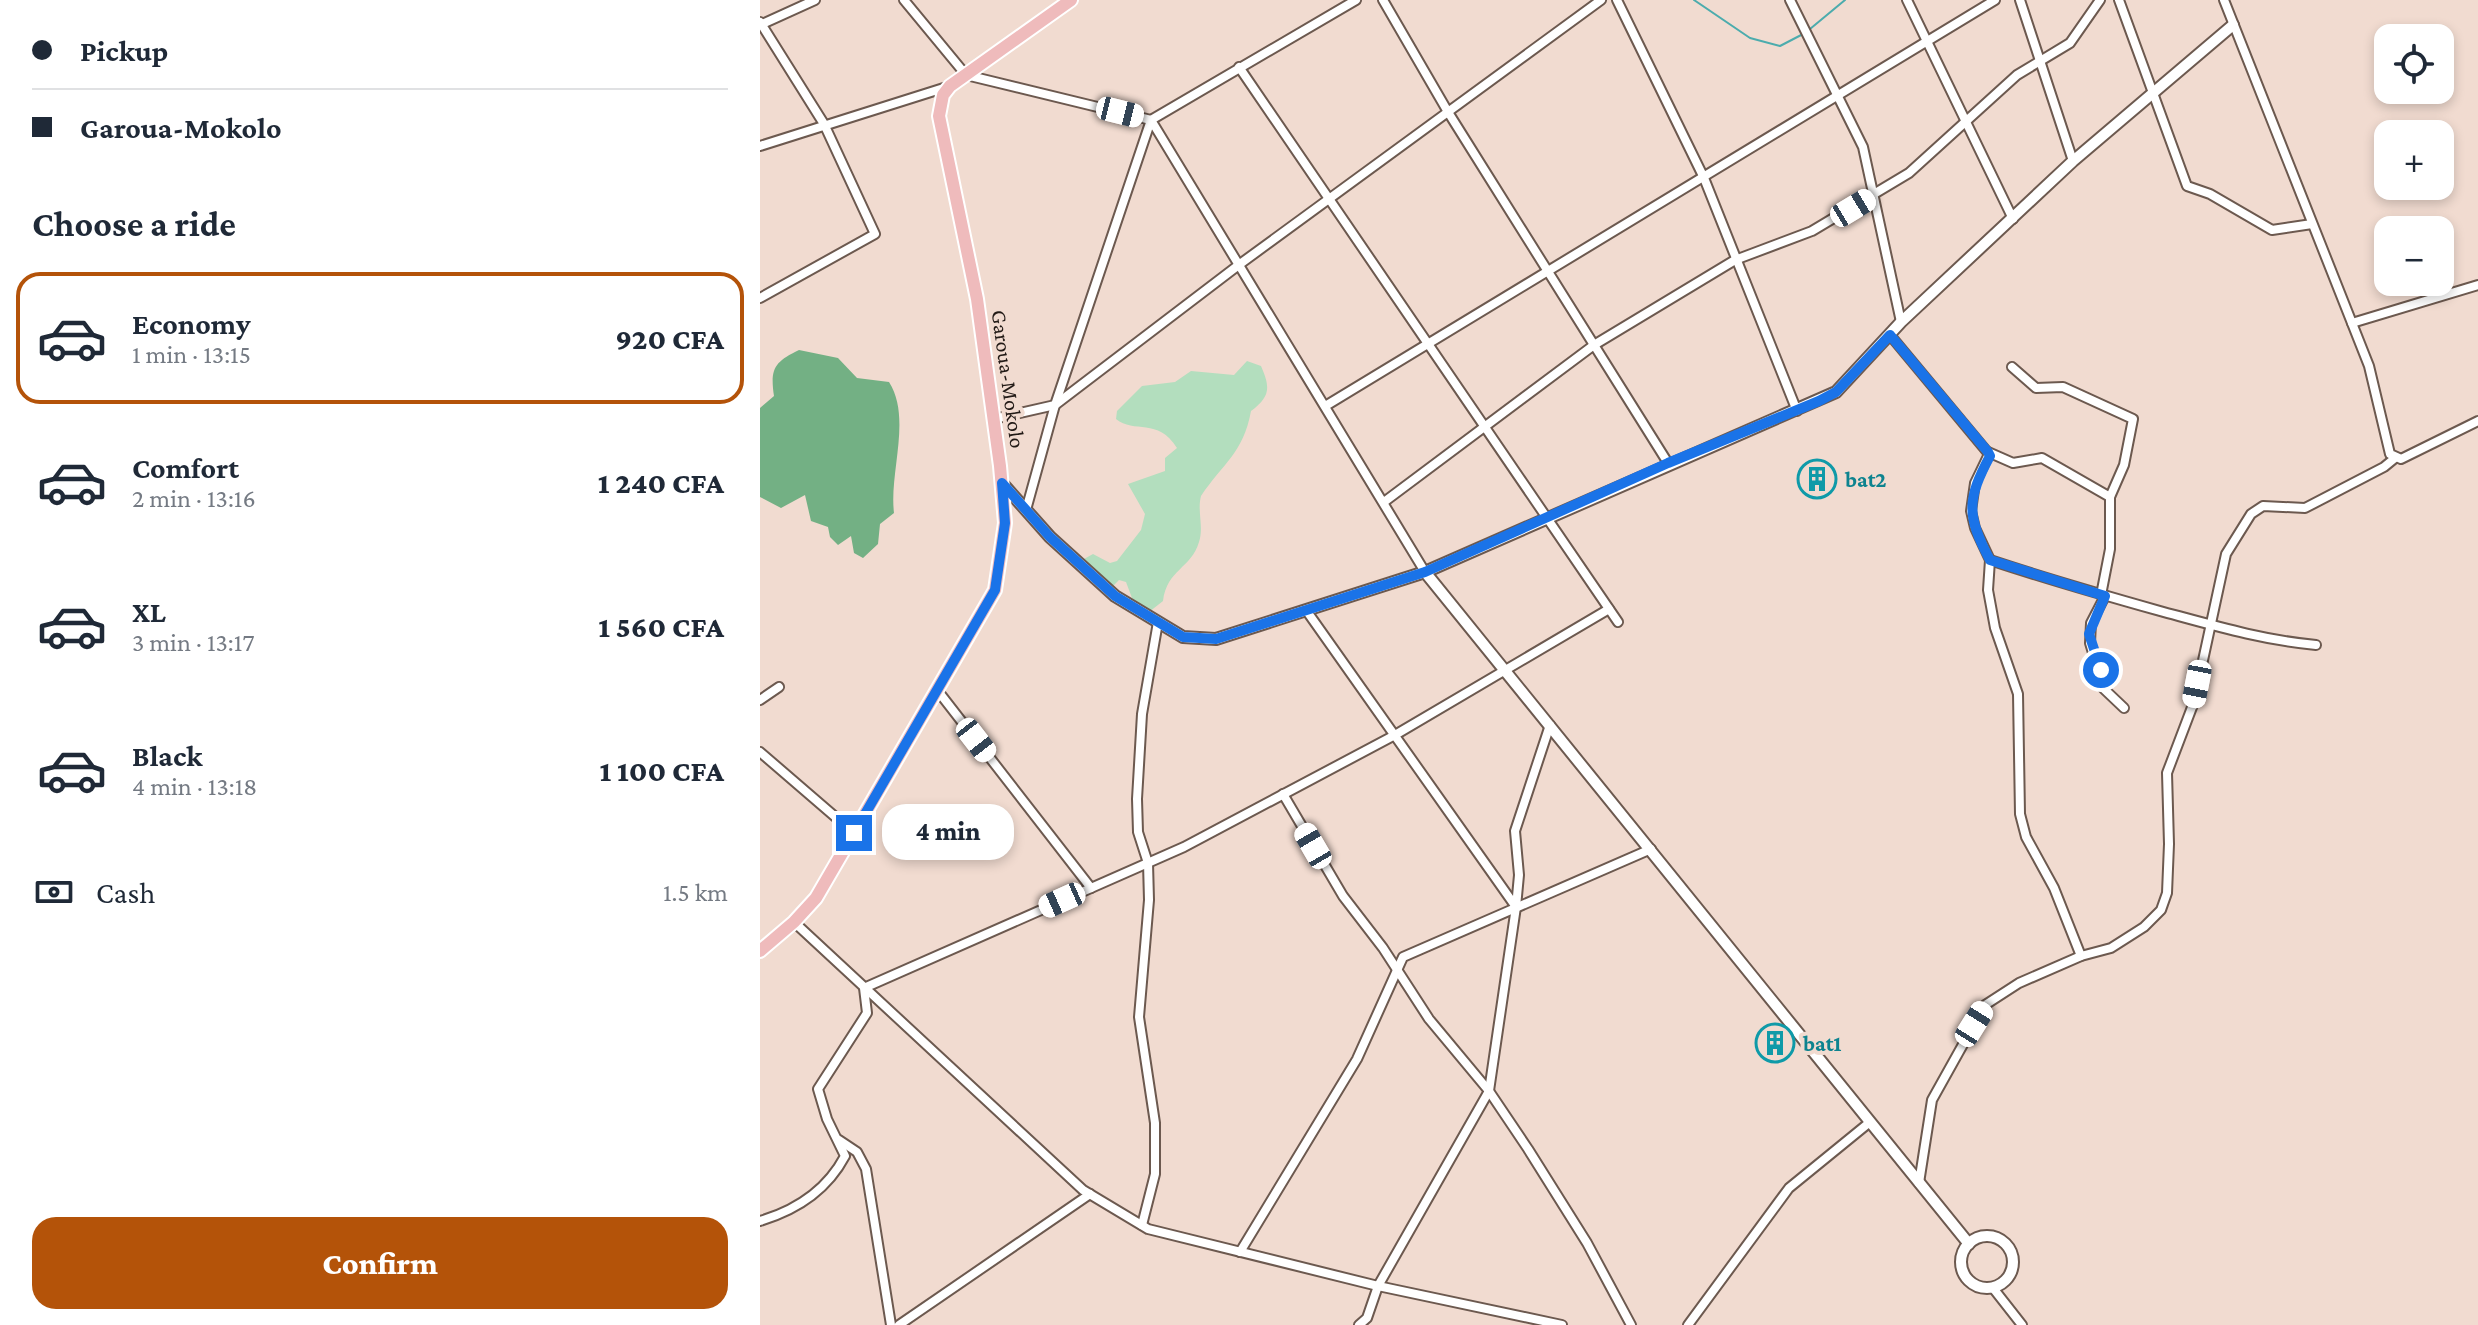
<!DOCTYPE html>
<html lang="en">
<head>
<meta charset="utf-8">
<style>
	body { margin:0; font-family:"Crimson Pro",serif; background:#f6f6f7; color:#1f2937; height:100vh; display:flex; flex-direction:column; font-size:30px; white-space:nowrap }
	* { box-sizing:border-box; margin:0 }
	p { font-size:26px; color:#747a83 }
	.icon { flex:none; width:44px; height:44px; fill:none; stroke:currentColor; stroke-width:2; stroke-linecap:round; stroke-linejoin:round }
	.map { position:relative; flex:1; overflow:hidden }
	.drawer { display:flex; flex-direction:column; background:#fff; width:760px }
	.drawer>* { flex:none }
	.banner { display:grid; align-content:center; height:176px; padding:0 32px; background:#fff }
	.tools { position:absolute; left:1614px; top:24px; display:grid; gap:16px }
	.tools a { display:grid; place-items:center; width:80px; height:80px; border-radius:16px; background:#fff; box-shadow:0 4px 12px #0003; font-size:40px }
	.end { position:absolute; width:36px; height:36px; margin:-18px; border:10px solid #1a73e8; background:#fff; box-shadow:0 0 0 4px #fff }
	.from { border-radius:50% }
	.bubble { position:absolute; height:56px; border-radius:24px; background:#fff; box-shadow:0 4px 12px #0003; font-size:26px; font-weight:800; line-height:56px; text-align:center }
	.car { position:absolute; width:24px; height:48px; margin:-24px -12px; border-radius:10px; box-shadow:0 0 6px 2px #0007; background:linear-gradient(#fff 24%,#345 0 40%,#fff 0 76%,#345 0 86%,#fff 0) }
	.banner b { display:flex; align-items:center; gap:28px; height:76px; font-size:30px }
	.banner b+b { border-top:2px solid #e0e1e3 }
	.banner i { width:20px; height:20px; background:#1f2937 }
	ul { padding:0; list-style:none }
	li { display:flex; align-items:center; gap:24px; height:132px; margin:0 16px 12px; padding:0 16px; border:4px solid transparent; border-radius:24px }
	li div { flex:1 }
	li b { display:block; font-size:30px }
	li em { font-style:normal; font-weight:800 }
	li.current { border-color:#b45309 }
	li>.icon { width:72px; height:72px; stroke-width:1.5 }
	h2 { padding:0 32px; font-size:36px; line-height:96px }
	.pay { display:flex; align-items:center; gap:20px; height:88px; padding:0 32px; font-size:30px }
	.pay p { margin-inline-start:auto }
	.action { display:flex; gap:16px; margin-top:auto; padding:16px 32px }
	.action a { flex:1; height:92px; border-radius:24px; background:#b45309; color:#fff; font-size:32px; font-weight:800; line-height:92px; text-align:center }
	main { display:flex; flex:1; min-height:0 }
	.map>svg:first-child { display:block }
	.green { fill:#b3debe }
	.forest { fill:#73b084 }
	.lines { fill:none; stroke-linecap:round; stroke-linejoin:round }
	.stream { stroke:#4cacad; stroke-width:2 }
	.minor-casing { stroke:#6c594f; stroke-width:12 }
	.tertiary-casing { stroke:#6c594f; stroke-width:14 }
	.primary-casing { stroke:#fff; stroke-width:16 }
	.minor { stroke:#fff; stroke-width:8 }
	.tertiary { stroke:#fff; stroke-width:10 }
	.primary { stroke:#efbbbc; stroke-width:12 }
	.route { stroke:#1a73e8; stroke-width:10 }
	.labels { text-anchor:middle; stroke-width:8; stroke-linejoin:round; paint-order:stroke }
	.street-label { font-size:22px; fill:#221a16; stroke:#f1dbd0 }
	.culture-label { font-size:22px; font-weight:bold; fill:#0d838f; stroke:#f1dbd0; text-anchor:start }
</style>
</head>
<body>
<main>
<section class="drawer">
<div class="banner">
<b><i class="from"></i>Pickup</b>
<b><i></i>Garoua-Mokolo</b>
</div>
<h2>Choose a ride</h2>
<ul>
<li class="current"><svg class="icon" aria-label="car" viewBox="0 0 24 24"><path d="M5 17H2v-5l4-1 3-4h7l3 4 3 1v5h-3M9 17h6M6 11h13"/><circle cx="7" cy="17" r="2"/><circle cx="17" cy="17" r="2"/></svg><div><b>Economy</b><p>1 min · 13:15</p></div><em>920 CFA</em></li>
<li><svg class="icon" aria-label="car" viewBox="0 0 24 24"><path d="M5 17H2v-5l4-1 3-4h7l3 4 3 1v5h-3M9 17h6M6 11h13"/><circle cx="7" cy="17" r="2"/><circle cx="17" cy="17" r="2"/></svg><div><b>Comfort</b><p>2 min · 13:16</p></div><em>1 240 CFA</em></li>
<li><svg class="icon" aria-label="car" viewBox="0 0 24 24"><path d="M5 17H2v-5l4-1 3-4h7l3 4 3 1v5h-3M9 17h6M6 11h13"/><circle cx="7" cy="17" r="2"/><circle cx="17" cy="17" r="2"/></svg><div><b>XL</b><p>3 min · 13:17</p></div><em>1 560 CFA</em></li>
<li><svg class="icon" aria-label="car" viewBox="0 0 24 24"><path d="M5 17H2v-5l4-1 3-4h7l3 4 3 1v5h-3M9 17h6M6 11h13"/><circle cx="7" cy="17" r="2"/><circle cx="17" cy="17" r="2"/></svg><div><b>Black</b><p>4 min · 13:18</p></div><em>1 100 CFA</em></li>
</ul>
<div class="pay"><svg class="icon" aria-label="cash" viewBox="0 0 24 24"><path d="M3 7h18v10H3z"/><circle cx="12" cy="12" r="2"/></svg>Cash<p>1.5 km</p></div>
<div class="action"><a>Confirm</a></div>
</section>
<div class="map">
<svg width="1718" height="1325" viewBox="0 0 1718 1325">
	<rect width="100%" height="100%" fill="#f1dbd0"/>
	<path class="green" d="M487,361L501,366C510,387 511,396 491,411C483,454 463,463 441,496C437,511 444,527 439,542C431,569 407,569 403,601L389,612L372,598L366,582L359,580L353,586L329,568L324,559L333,554L350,563L357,561L381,530L385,514L368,484L405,471V458L417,448C398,417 374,434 356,419L357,411L382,386L415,382L431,371L474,375Z"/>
	<path class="forest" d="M39,350L78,358L97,378L129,382C152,418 129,472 134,513L120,524L118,544L103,558L94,553L91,536L78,545L70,537L68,527L51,521L45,495L21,508L0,497V408L14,396C10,369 14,362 39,350Z"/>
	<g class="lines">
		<g class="stream">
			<polyline points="934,0 990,38 1020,46 1045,33"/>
			<polyline points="1050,29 1085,0"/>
		</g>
		<g class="minor-casing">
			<g id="minor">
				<polyline points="144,0 206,75 391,120 665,572"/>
				<polyline points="623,0 688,112 908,463"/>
				<polyline points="857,0 944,178 1037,411"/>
				<polyline points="1030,0 1103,147 1141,322"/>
				<polyline points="1147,0 1253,219"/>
				<polyline points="1260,0 1313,161"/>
				<polyline points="1359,0 1427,186 1450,194 1512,230 1552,224"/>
				<polyline points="1464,0 1609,366 1630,454 1641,459 1718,421"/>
				<polyline points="0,22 64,124 115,234 0,298"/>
				<polyline points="0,25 55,0"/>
				<polyline points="479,67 858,622"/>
				<polyline points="0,146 190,86"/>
				<polyline points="1592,323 1718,285"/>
				<polyline points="1130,335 1229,454 1215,483 1211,511 1215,528 1230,560 1228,590 1235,628 1258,694 1260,814 1266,837 1294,888 1321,956"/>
				<polyline points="1252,367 1276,388 1303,387 1373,419 1364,465 1350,497 1350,549 1341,595"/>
				<polyline points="567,405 1235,0"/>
				<polyline points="234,419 295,405 480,264 841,0"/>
				<polyline points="1228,452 1253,463 1282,458 1350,497"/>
				<polyline points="624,502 834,345 975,260 1052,231 1149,173 1257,75 1310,43 1340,0"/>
				<polyline points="266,510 295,405 391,120 596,0"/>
				<path d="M1230,560C1287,579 1343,595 1400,611C1452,625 1502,640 1556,645"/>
				<polyline points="1345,596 1331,623 1330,643 1344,689 1364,708"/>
				<polyline points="546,610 756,907"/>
				<polyline points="178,691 331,888"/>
				<polyline points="0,700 19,687"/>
				<polyline points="0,752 94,833"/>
				<polyline points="523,794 583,896 623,948 669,1019 729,1091 768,1149 827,1243 871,1325"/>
				<polyline points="34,922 323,1190 388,1229 618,1286 802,1325"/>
				<polyline points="79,1140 97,1152 106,1169 131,1325"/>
				<polyline points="1159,1183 1172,1100 1225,1005 1259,983 1321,956 1351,948 1384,927 1401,910 1407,893 1409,844 1407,773 1434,702 1466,554 1491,514 1503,506 1545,508 1624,467 1635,458"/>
				<path d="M0,1221C37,1210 67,1190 85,1156L67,1119L58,1089L107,1013L104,988L424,847L635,735L849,609"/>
				<polyline points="382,1225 395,1174 395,1123 379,1017 389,900 388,863 378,832 377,799 382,714 398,622"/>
				<polyline points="480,1252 597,1059 643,957 891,849"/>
				<polyline points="1233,1288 1262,1325"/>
				<polyline points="139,1325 330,1194"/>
				<polyline points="599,1325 607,1318 618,1286 729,1091 756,907 759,875 755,831 790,725"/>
				<polyline points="928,1325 1029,1188 1110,1122"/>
			</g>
		</g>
		<g class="tertiary-casing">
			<g id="tertiary">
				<polyline points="242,483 290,537 355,596 423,637 456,639 665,572 1209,1244"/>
				<polyline points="665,572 1076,392 1141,322 1313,161 1473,25"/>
				<circle cx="1227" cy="1262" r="26"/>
			</g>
		</g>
		<g class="primary-casing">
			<polyline id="primary" points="0,951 34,922 56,898 235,590 245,523 240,466 217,299 179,116 183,95 190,86 311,0"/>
		</g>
		<use href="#minor" class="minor"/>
		<use href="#tertiary" class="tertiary"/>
		<use href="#primary" class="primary"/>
	</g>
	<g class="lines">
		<path class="route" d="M94,833L235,590L245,523L242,483L290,537L355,596L423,637L456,639L665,572L908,463L1059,401L1076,392L1130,335L1228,452L1230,456C1207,499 1206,516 1230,560L1345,596L1329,634L1341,670"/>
	</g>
	<defs>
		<g id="building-ring" transform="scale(2)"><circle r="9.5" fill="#f1dbd0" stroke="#0f9aa8" stroke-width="1.5"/><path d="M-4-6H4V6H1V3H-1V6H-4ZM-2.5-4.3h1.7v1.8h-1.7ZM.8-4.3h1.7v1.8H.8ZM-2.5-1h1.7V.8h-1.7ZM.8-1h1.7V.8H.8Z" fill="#0f9aa8"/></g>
	</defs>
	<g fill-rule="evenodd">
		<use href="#building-ring" x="1057" y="479"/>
		<use href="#building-ring" x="1015" y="1043"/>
	</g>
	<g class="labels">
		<g class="street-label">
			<text transform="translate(249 379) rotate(82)" y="8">Garoua-Mokolo</text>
		</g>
		<g class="culture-label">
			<text x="1085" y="487">bat2</text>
			<text x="1043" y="1051">bat1</text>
		</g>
	</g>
</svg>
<div class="tools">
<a><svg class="icon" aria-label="locate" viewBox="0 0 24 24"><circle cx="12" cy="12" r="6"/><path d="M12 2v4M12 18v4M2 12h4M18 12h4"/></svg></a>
<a>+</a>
<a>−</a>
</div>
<i class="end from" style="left:1341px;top:670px"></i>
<i class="end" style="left:94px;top:833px"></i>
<div class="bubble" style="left:122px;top:804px;width:132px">4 min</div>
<i class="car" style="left:360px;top:112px;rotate:104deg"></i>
<i class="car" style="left:1093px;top:208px;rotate:59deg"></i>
<i class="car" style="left:1437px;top:684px;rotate:191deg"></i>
<i class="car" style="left:216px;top:740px;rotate:142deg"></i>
<i class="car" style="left:553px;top:846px;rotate:330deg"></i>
<i class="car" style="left:302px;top:900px;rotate:246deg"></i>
<i class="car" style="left:1214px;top:1024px;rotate:32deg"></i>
</div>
</main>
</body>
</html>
